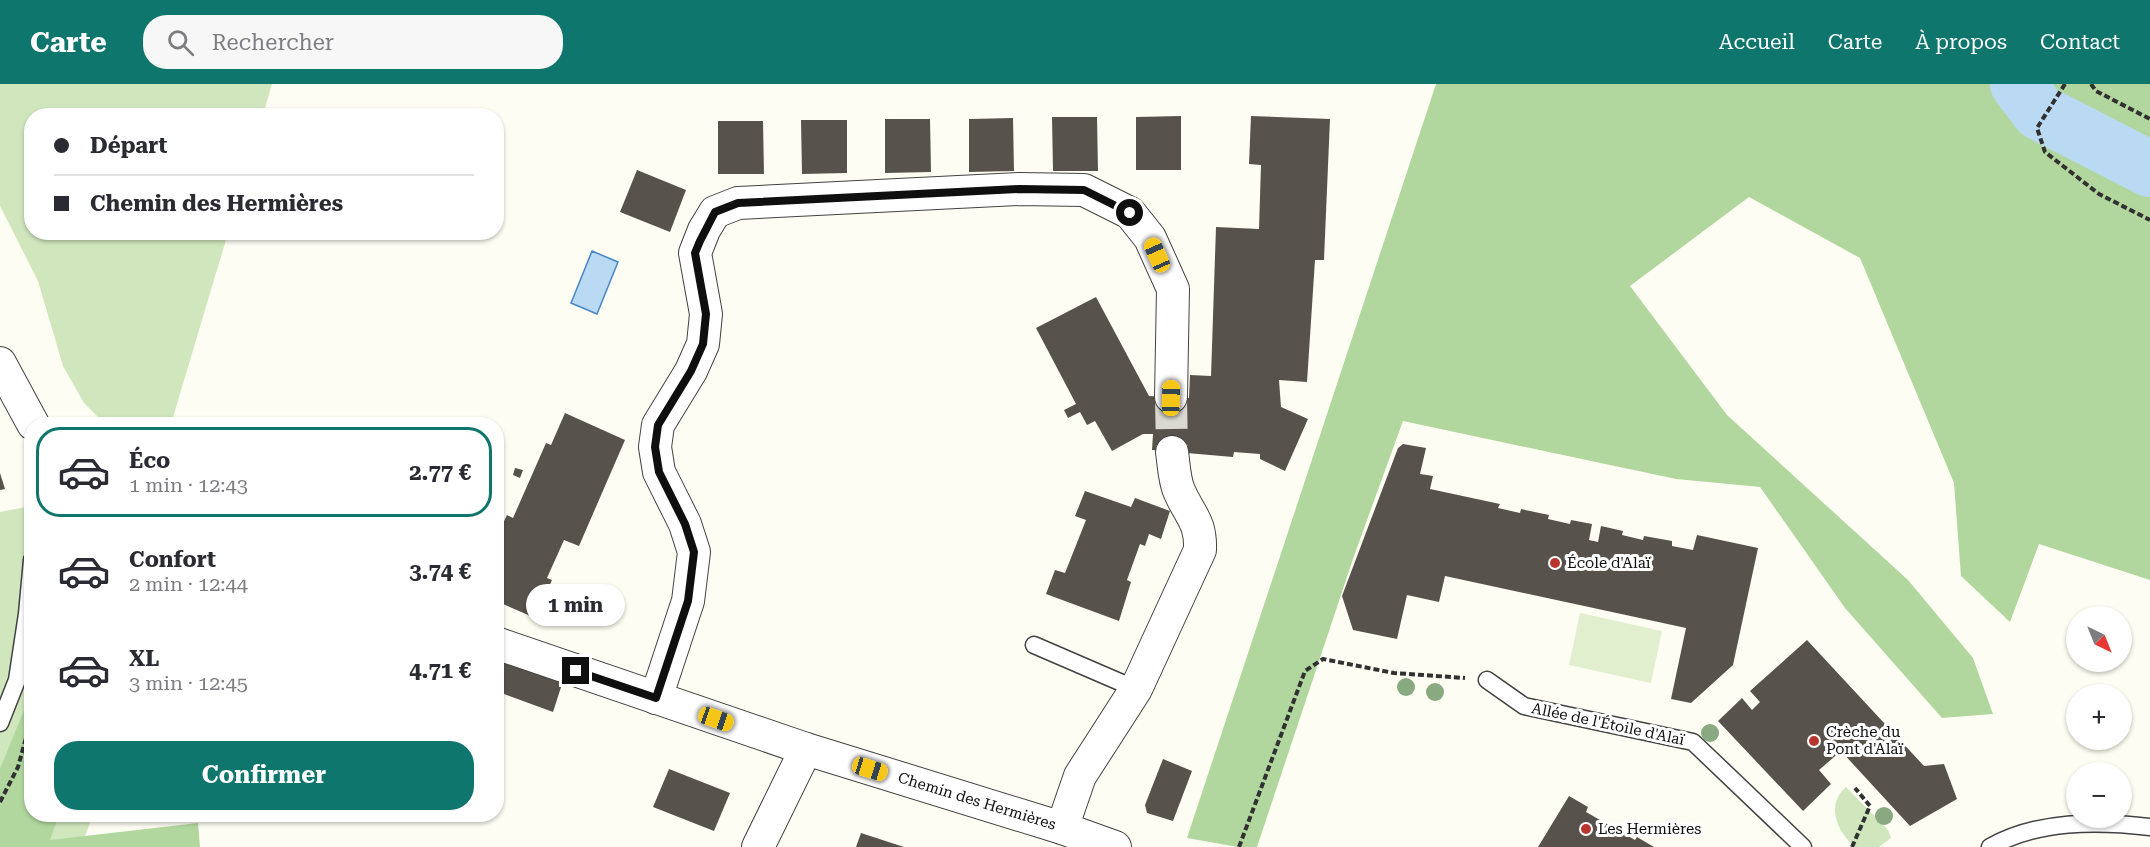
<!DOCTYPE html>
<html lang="fr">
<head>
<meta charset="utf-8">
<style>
	body { margin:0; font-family:"Roboto Serif",serif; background:#f7f7f7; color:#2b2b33; height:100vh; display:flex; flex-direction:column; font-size:22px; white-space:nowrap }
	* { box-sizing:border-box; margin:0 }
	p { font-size:20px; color:#7c7c81 }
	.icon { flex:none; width:33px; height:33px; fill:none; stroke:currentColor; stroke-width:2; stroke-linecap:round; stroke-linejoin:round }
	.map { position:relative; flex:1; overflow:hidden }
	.sheet { position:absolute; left:24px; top:333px; width:480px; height:405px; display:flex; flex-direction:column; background:#fff; border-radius:24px; box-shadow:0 2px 4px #0004 }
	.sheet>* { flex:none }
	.guide { position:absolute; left:24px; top:24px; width:480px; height:132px; border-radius:24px; box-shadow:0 2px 4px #0004; display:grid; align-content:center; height:132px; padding:0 30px; background:#fff }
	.needle { width:39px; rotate:137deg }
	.buttons { position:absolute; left:2066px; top:522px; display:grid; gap:12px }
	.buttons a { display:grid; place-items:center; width:66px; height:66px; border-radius:50%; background:#fff; box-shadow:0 2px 4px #0004; font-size:30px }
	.end { position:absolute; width:27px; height:27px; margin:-14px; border:8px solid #0f0f0f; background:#fff; box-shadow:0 0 0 3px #fff }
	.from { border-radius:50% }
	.bubble { position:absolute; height:42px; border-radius:21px; background:#fff; box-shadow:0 2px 4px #0004; font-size:20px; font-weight:700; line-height:42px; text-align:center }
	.car { position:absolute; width:18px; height:36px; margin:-18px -9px; border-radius:8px; box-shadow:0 0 4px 2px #0007; background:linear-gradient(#f5c518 24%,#345 0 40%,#f5c518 0 76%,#345 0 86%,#f5c518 0) }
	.guide b { display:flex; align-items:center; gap:21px; height:57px; font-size:22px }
	.guide b+b { border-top:2px solid #e1e1e2 }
	.guide i { width:15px; height:15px; background:#2b2b33 }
	ul { padding:10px 0 0; list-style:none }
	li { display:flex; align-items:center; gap:18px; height:90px; margin:0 12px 9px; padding:0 18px; border:3px solid transparent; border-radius:24px }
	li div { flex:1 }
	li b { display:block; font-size:22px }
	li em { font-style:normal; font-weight:700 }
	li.on { border-color:#0f766e }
	li>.icon { width:54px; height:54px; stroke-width:1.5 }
	.primary-button { display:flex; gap:12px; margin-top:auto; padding:12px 30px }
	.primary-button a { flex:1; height:69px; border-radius:24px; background:#0f766e; color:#fff; font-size:24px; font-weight:700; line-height:69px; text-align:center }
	header { display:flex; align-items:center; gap:36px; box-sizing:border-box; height:84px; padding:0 30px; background:#0f766e; color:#fff }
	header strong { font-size:28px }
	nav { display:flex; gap:33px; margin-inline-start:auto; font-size:21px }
	.search { width:420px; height:54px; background:#f7f7f7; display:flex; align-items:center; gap:15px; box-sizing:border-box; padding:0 21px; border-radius:24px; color:#7c7c81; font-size:22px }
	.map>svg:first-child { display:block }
	.green { fill:#d0e7be }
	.forest { fill:#b2d79e }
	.pitch { fill:#e1efcf }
	.water { fill:#bad9f3; stroke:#4587c6; stroke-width:1.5 }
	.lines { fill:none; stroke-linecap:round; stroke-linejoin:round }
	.river { stroke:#bad9f3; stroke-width:56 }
	.building { fill:#58524c }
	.street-tunnel { stroke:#dad9d1; stroke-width:32; stroke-dasharray:32 16; stroke-linecap:butt }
	.lane-casing { stroke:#424242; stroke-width:19 }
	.street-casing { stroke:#424242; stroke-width:34 }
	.path { stroke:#313131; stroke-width:4; stroke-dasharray:6 3; stroke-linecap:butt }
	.lane { stroke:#fff; stroke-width:16 }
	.street { stroke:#fff; stroke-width:32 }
	.tree { fill:#89a981 }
	.route { stroke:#0f0f0f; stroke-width:8 }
	.poi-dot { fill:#b8352f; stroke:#fff; stroke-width:2 }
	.labels { text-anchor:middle; stroke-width:6; stroke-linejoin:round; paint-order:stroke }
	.poi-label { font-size:15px; fill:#0f0f0f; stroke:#fff; text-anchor:start }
	.street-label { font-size:15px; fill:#0f0f0f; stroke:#fff }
</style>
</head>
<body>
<header>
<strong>Carte</strong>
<div class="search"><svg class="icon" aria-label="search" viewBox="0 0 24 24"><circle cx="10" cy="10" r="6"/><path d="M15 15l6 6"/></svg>Rechercher</div>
<nav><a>Accueil</a><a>Carte</a><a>À propos</a><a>Contact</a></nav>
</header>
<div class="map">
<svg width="2150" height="763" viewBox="0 0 2150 763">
	<rect width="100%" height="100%" fill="#fefdf3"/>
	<g class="green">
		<polygon points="0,0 272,0 263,31 32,32 32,148 228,149 171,340 105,340 84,319 63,282 38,197 0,122"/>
		<polygon points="31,422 32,730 93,731 81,763 0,763 0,428"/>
		<path d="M1846,703L1888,746L1891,754L1879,763H1855C1836,747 1826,720 1846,703Z"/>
	</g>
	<g class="forest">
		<polygon points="1436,0 2150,0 2150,496 2039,460 2010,538 1961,492 1954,399 1860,174 1749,113 1630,202 1727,331 1908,496 1973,574 1993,630 1942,634 1845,524 1760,403 1676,395 1403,337 1354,472 1257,763 1238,763 1187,754"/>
		<polygon points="31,609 32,730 59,731 50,756 198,739 200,763 0,763 0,685"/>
	</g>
	<polygon class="pitch" points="1580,529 1662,547 1651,599 1569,581"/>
	<polygon class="water" points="592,167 618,178 597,230 571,219"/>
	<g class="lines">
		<polyline class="river" points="2018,0 2039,28 2150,85"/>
	</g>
	<g class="building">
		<polygon points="1181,32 1181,86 1136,86 1136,33"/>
		<polygon points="1251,32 1330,35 1324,176 1315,176 1307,298 1279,296 1281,323 1308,335 1285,387 1260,375 1260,370 1234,368 1233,373 1152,366 1153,350 1143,350 1112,367 1095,337 1087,341 1080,328 1068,334 1064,326 1076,320 1036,244 1096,213 1149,312 1189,314 1190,291 1211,292 1216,143 1259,145 1261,81 1249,80"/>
		<polygon points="1052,33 1097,33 1098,87 1053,87"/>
		<polygon points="1013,34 1014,87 969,88 969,35"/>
		<polygon points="885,35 930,35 931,88 885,89"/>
		<polygon points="801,36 847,36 847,89 802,90"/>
		<polygon points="718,37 763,37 764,90 718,90"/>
		<polygon points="637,86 686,106 670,148 620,128"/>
		<polygon points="565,329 625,356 579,462 564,456 547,494 552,496 535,534 496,517 496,454 507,431 513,434 546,359 551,361"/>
		<polygon points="1403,360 1426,364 1420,390 1433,392 1430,405 1500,420 1498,424 1520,429 1521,425 1549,431 1548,435 1570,440 1571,436 1592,440 1589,456 1598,458 1601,442 1623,447 1622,451 1643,456 1644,452 1672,457 1672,462 1693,466 1697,451 1758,464 1733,581 1691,619 1671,615 1686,544 1445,492 1439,518 1407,511 1397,555 1353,546 1342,512 1398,364"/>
		<polygon points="515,384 523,386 520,394 513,391"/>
		<polygon points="0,389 5,405 0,406"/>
		<polygon points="1085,407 1131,423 1135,414 1170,427 1161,455 1149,450 1145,462 1140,460 1127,496 1131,498 1119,537 1046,510 1055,486 1065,489 1086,436 1075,432"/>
		<polygon points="1807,556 1924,682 1944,680 1957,715 1910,742 1841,667 1819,686 1831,700 1803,727 1718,637 1742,614 1752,626 1760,618 1750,607"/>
		<polygon points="496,575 563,597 553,628 496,607"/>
		<polygon points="1163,675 1192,687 1173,737 1147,729 1145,721"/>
		<polygon points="669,685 730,709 714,747 653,723"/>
		<polygon points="1569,712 1588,723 1586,728 1635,756 1637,753 1654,763 1538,763"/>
		<polygon points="861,749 904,763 856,763"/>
	</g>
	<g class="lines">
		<polyline class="street-tunnel" points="1171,313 1172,368"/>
		<g class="lane-casing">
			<g id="lane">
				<polyline points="1034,561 1136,605"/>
				<polyline points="1487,596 1524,622 1693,658 1803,763"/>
				<polyline points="0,639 17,596 27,530 32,476"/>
				<path d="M1990,763C2038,736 2097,737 2150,743"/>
			</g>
		</g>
		<g class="street-casing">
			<g id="street">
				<polyline points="0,279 33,340"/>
				<polyline points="496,559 806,665 1062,744 1115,763"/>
				<polyline points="656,614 688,517 694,468 685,440 659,388 655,363 658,341 691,287 703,260 706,230 695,169 704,146 715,128 738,119 1019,105 1084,106 1130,129 1150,154 1173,205 1171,313"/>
				<path d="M1062,744L1080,692L1136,605L1200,466C1201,438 1191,433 1180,409C1174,397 1174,381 1172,368"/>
				<polyline points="758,763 806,665"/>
			</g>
		</g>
		<g class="path">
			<polyline points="2065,0 2037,44 2045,68 2099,110 2150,136"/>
			<polyline points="2091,0 2096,7 2150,35"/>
			<polyline points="0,718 18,683 32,632"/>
			<polyline points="1239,763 1305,587 1323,575 1394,589 1465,594"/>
			<polyline points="1852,763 1870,722 1855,704"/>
		</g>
		<use href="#lane" class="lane"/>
		<use href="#street" class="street"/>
	</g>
	<g class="tree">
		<circle cx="1406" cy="603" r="9"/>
		<circle cx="1435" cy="608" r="9"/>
		<circle cx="1710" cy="649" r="9"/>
		<circle cx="1884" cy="732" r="9"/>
	</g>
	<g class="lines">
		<polyline class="route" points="576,587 656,614 688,517 694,468 685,440 659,388 655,363 658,341 691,287 703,260 706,230 695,169 700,157 715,128 738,119 1019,105 1084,106 1130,129"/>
	</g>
	<g class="poi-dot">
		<circle cx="1555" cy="479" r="6"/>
		<circle cx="1814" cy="657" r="6"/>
		<circle cx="1586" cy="745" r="6"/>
	</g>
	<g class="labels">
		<g class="poi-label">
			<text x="1567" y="484">École d'Alaï</text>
			<text x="1826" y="653">Crèche du<tspan x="1826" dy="17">Pont d'Alaï</tspan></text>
			<text x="1598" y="750">Les Hermières</text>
		</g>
		<g class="street-label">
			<text transform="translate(1608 640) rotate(12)" y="5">Allée de l'Étoile d'Alaï</text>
			<text transform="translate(977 717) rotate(17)" y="5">Chemin des Hermières</text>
		</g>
	</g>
</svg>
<div class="buttons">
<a><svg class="needle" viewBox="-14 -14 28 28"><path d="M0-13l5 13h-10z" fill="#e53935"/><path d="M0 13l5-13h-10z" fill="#7c7c81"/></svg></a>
<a>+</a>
<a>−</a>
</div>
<i class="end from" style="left:1130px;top:129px"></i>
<i class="end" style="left:576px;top:587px"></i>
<div class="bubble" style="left:526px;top:500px;width:99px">1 min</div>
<i class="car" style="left:1157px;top:171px;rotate:336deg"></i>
<i class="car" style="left:1171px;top:314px;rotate:1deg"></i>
<i class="car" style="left:716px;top:635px;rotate:109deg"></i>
<i class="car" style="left:870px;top:685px;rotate:107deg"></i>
<div class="guide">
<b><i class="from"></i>Départ</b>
<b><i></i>Chemin des Hermières</b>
</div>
<section class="sheet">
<ul>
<li class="on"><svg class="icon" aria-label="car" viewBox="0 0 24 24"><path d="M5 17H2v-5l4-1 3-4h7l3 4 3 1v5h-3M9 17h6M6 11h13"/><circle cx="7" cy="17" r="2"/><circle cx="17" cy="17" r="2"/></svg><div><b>Éco</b><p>1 min · 12:43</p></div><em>2.77 €</em></li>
<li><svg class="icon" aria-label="car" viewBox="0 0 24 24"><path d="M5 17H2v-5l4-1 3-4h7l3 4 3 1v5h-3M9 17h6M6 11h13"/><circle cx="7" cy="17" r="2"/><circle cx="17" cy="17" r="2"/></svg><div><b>Confort</b><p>2 min · 12:44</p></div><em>3.74 €</em></li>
<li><svg class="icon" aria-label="car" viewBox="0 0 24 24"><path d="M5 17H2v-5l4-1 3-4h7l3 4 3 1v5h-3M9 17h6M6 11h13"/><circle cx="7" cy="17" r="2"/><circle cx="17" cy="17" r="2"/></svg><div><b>XL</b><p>3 min · 12:45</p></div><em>4.71 €</em></li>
</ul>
<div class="primary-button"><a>Confirmer</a></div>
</section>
</div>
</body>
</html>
